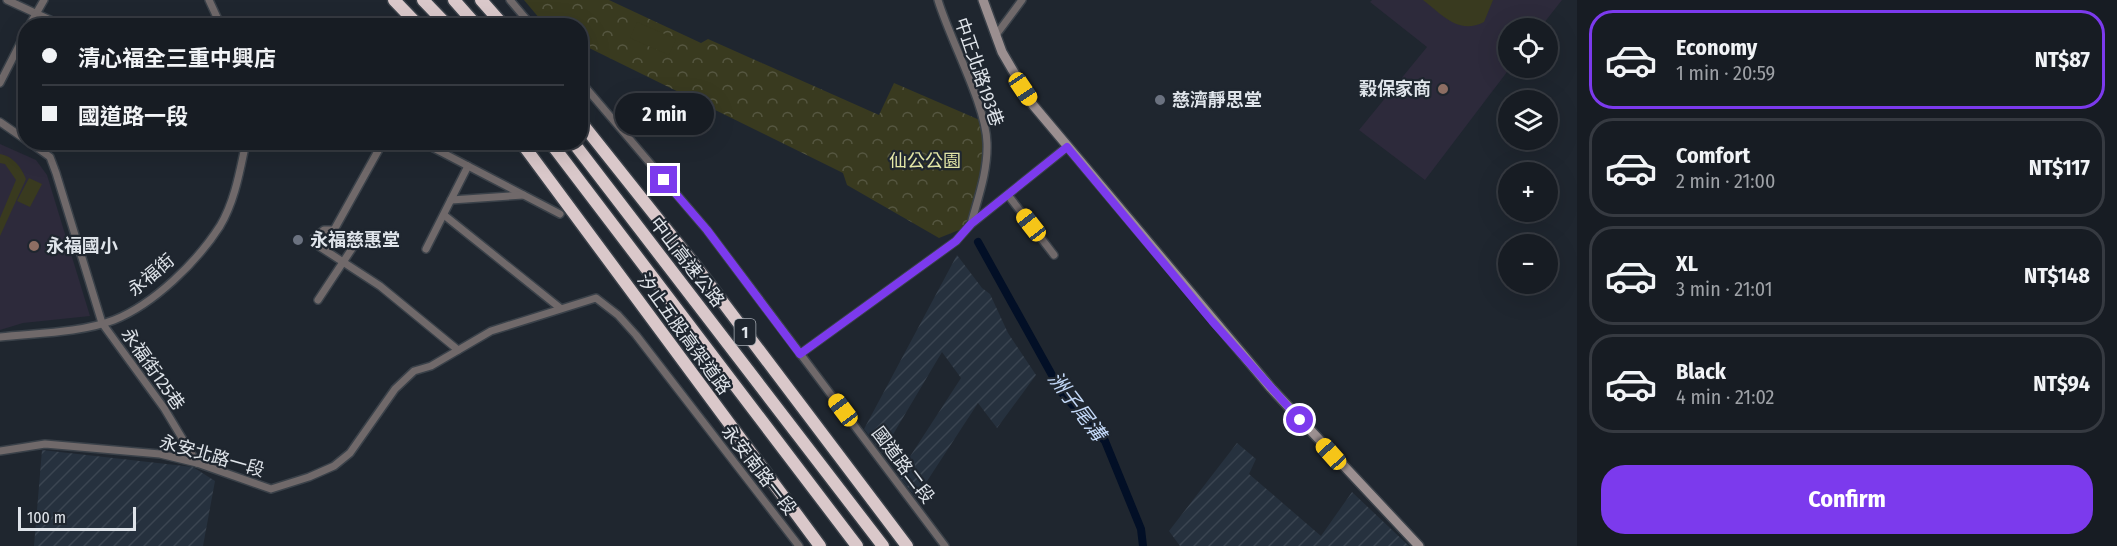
<!DOCTYPE html>
<html lang="en">
<head>
<meta charset="utf-8">
<style>
	body { margin:0; font-family:"Fira Sans Condensed","Noto Sans TC",sans-serif; background:#20252b; color:#f1f3f6; height:100vh; display:flex; flex-direction:column; font-size:22px; white-space:nowrap }
	* { box-sizing:border-box; margin:0 }
	p { font-size:20px; color:#9ea1a6 }
	.icon { flex:none; width:33px; height:33px; fill:none; stroke:currentColor; stroke-width:2; stroke-linecap:round; stroke-linejoin:round }
	.map { position:relative; flex:1; overflow:hidden }
	.panel { display:flex; flex-direction:column; background:#171c23; width:540px }
	.panel>* { flex:none }
	.guide { position:absolute; left:18px; top:18px; width:570px; height:132px; border-radius:24px; box-shadow:0 6px 24px #0002,0 0 0 2px #363a41; display:grid; align-content:center; height:132px; padding:0 24px; background:#171c23 }
	.buttons { position:absolute; left:1498px; top:18px; display:grid; gap:12px }
	.buttons a { display:grid; place-items:center; width:60px; height:60px; border-radius:50%; background:#171c23; box-shadow:0 6px 24px #0002,0 0 0 2px #363a41; font-size:30px }
	.scale { position:absolute; left:18px; bottom:15px; width:118px; box-sizing:border-box; padding-left:6px; border:3px solid #dfe4ea; border-top:0; font-size:16px; line-height:21px; white-space:nowrap; color:#dfe4ea; -webkit-text-stroke:4px #1f262f; paint-order:stroke }
	.end { position:absolute; width:27px; height:27px; margin:-14px; border:8px solid #7c3aed; background:#fff; box-shadow:0 0 0 3px #fff }
	.from { border-radius:50% }
	.bubble { position:absolute; height:42px; border-radius:21px; background:#171c23; box-shadow:0 6px 24px #0002,0 0 0 2px #363a41; font-size:20px; font-weight:700; line-height:42px; text-align:center }
	.car { position:absolute; width:18px; height:36px; margin:-18px -9px; border-radius:8px; box-shadow:0 0 4px 2px #0007; background:linear-gradient(#f5c518 24%,#345 0 40%,#f5c518 0 76%,#345 0 86%,#f5c518 0) }
	.guide b { display:flex; align-items:center; gap:21px; height:57px; font-size:22px }
	.guide b+b { border-top:2px solid #363a41 }
	.guide i { width:15px; height:15px; background:#f1f3f6 }
	ul { padding:10px 0 0; list-style:none }
	li { display:flex; align-items:center; gap:18px; height:99px; margin:0 12px 9px; padding:0 12px; border:3px solid #363a41; border-radius:24px }
	li div { flex:1 }
	li b { display:block; font-size:22px }
	li em { font-style:normal; font-weight:700 }
	li.selected { border-color:#7c3aed }
	li>.icon { width:54px; height:54px; stroke-width:1.5 }
	.action { display:flex; gap:12px; margin-top:auto; padding:12px 24px }
	.action a { flex:1; height:69px; border-radius:24px; background:#7c3aed; color:#fff; font-size:24px; font-weight:700; line-height:69px; text-align:center }
	main { display:flex; flex:1; min-height:0 }
	.map>svg:first-child { display:block }
	.industrial { fill:url(#industrial-furrows) }
	.education { fill:#2d2a3b }
	.park { fill:url(#park-crowns) }
	.garden { fill:#393a1f }
	.lines { fill:none; stroke-linecap:round; stroke-linejoin:round }
	.canal { stroke:#020f26; stroke-width:8 }
	.minor-casing { stroke:#3a4149; stroke-width:10 }
	.secondary-casing { stroke:#3a4149; stroke-width:12 }
	.motorway-casing { stroke:#3a4149; stroke-width:15 }
	.minor { stroke:#70696a; stroke-width:7 }
	.secondary { stroke:#9b8f90; stroke-width:9 }
	.motorway { stroke:#dac8ca; stroke-width:12 }
	.route { stroke:#7c3aed; stroke-width:8 }
	.education-dot { fill:#8d6e63; stroke:#1f262f; stroke-width:2 }
	.worship-dot { fill:#6b7280; stroke:#1f262f; stroke-width:2 }
	.labels { text-anchor:middle; stroke-width:4.5; stroke-linejoin:round; paint-order:stroke }
	.shield { fill:#1f262f; stroke:#a5abb2; stroke-width:1.5 }
	.shield-label { font-size:16px; font-weight:bold; fill:#dfe4ea }
	.street-label { font-size:18px; fill:#dfe4ea; stroke:#1f262f }
	.poi-label { font-size:18px; font-weight:bold; fill:#dfe4ea; stroke:#1f262f; text-anchor:start }
	.park-label { font-size:18px; fill:#e2e6a6; stroke:#1f262f }
	.water-label { font-size:20px; font-style:italic; fill:#c3d8f7; stroke:#1f262f }
</style>
</head>
<body>
<main>
<div class="map">
<svg width="1577" height="546" viewBox="0 0 1577 546">
	<defs>
		<pattern id="industrial-furrows" width="10" height="10" patternUnits="userSpaceOnUse" patternTransform="scale(1.5)"><rect width="10" height="10" fill="#26313e"/><path d="M-1 1l2-2M0 10L10 0M9 11l2-2" fill="none" stroke="#3b4551"/></pattern>
		<pattern id="park-crowns" width="20" height="18" patternUnits="userSpaceOnUse" patternTransform="scale(1.5)"><rect width="20" height="18" fill="#393a1f"/><path d="M2 6a3 3 0 1 1 6 0M12 15a3 3 0 1 1 6 0" fill="none" stroke="#555640"/></pattern>
	</defs>
	<rect width="100%" height="100%" fill="#1f262f"/>
	<g class="industrial">
		<polygon points="957,255 982,288 990,294 1008,333 1036,375 997,428 978,403 916,498 898,475 961,378 942,352 882,453 864,429"/>
		<polygon points="1237,443 1256,459 1249,474 1321,536 1352,492 1409,546 1180,546 1169,531"/>
		<polygon points="42,450 193,467 215,481 203,546 34,546"/>
	</g>
	<g class="education">
		<polygon points="1372,0 1562,0 1540,28 1509,28 1510,68 1425,180 1359,130 1427,47 1370,2"/>
		<polygon points="0,144 36,160 47,175 90,316 23,323 0,330"/>
	</g>
	<polygon class="park" points="524,0 609,0 701,43 708,39 879,115 894,83 982,121 988,168 974,224 939,238 847,185 843,173 581,44 580,26 545,25"/>
	<g class="garden">
		<path d="M1423,0H1493L1484,22C1458,35 1443,15 1423,0Z"/>
		<polygon points="637,22 676,39 669,55 630,38"/>
		<path d="M0,154C13,156 21,167 26,179L0,236V218L16,180L5,164L0,163Z"/>
		<polygon points="29,178 42,184 30,207 17,201"/>
	</g>
	<g class="lines">
		<polyline class="canal" points="978,242 1062,393 1105,441 1141,529 1143,546"/>
		<g class="minor-casing">
			<g id="minor">
				<polyline points="7,0 63,26"/>
				<polyline points="209,0 221,26"/>
				<polyline points="510,0 532,26"/>
				<path d="M938,0C950,40 986,105 987,143C988,171 978,198 971,224"/>
				<polyline points="29,26 44,0"/>
				<polyline points="996,35 1022,0"/>
				<polyline points="580,81 707,230 945,546"/>
				<polyline points="0,83 26,32"/>
				<polyline points="0,122 26,140"/>
				<polyline points="29,142 50,157 56,173 102,323 164,408 197,463"/>
				<polyline points="383,142 334,230 324,230 314,238 317,245 380,286 458,350"/>
				<polyline points="422,142 560,214"/>
				<polyline points="1008,195 1054,255"/>
				<polyline points="451,200 523,195"/>
				<polyline points="444,215 560,308"/>
				<polyline points="426,249 468,166"/>
				<polyline points="318,300 361,235"/>
				<path d="M0,337C36,333 80,333 114,320C154,304 197,262 220,226C235,201 240,170 246,142"/>
				<polyline points="800,354 956,241 971,224 1067,147"/>
				<polyline points="0,451 45,444 160,454 197,463 271,489 309,477 334,466 350,453 395,389 414,371 431,366 491,331 596,298 618,315 636,335 799,546"/>
			</g>
		</g>
		<g class="secondary-casing">
			<polyline id="secondary" points="983,0 1002,52 1033,105 1271,388 1419,546"/>
		</g>
		<g class="motorway-casing">
			<g id="motorway">
				<polyline points="394,0 419,26"/>
				<polyline points="423,0 448,26"/>
				<polyline points="454,0 477,26"/>
				<polyline points="481,0 504,26"/>
				<polyline points="580,121 697,268 907,546"/>
				<polyline points="521,142 820,546"/>
				<polyline points="550,142 857,546"/>
				<polyline points="573,142 883,546"/>
			</g>
		</g>
		<use href="#minor" class="minor"/>
		<use href="#secondary" class="secondary"/>
		<use href="#motorway" class="motorway"/>
	</g>
	<g class="lines">
		<polyline class="route" points="664,180 707,230 800,354 956,241 971,224 1067,147 1212,321 1300,420"/>
	</g>
	<g class="education-dot">
		<circle cx="1443" cy="89" r="6"/>
		<circle cx="34" cy="246" r="6"/>
	</g>
	<g class="worship-dot">
		<circle cx="1160" cy="100" r="6"/>
		<circle cx="298" cy="240" r="6"/>
	</g>
	<g class="labels">
		<rect class="shield" x="734.5" y="319" width="21" height="26" rx="4.5"/>
		<g class="shield-label">
			<text x="745" y="338">1</text>
		</g>
		<g class="street-label">
			<text transform="translate(979 72) rotate(71)" y="6">中正北路193巷</text>
			<text transform="translate(687 262) rotate(52)" y="6">中山高速公路</text>
			<text transform="translate(151 275) rotate(-40)" y="6">永福街</text>
			<text transform="translate(684 334) rotate(54)" y="6">汐止五股高架道路</text>
			<text transform="translate(153 369) rotate(55)" y="6">永福街125巷</text>
			<text transform="translate(212 456) rotate(16)" y="6">永安北路一段</text>
			<text transform="translate(903 465) rotate(53)" y="6">國道路二段</text>
			<text transform="translate(759 470) rotate(52)" y="6">永安南路一段</text>
		</g>
		<g class="poi-label">
			<text x="1431" y="95" text-anchor="end">穀保家商</text>
			<text x="1172" y="106">慈濟靜思堂</text>
			<text x="310" y="246">永福慈惠堂</text>
			<text x="46" y="252">永福國小</text>
		</g>
		<g class="park-label">
			<text x="925" y="167">仙公公園</text>
		</g>
		<g class="water-label">
			<text transform="translate(1077 406) rotate(53)" y="7">洲子尾溝</text>
		</g>
	</g>
</svg>
<div class="buttons">
<a><svg class="icon" aria-label="locate" viewBox="0 0 24 24"><circle cx="12" cy="12" r="6"/><path d="M12 2v4M12 18v4M2 12h4M18 12h4"/></svg></a>
<a><svg class="icon" aria-label="layers" viewBox="0 0 24 24"><path d="M12 4l9 5-9 5-9-5zM3 14l9 5 9-5"/></svg></a>
<a>+</a>
<a>−</a>
</div>
<div class="scale">100 m</div>
<i class="end from" style="left:1300px;top:420px"></i>
<i class="end" style="left:664px;top:180px"></i>
<div class="bubble" style="left:615px;top:93px;width:99px">2 min</div>
<i class="car" style="left:1023px;top:89px;rotate:146deg"></i>
<i class="car" style="left:1031px;top:225px;rotate:322deg"></i>
<i class="car" style="left:843px;top:410px;rotate:323deg"></i>
<i class="car" style="left:1331px;top:454px;rotate:318deg"></i>
<div class="guide">
<b><i class="from"></i>清心福全三重中興店</b>
<b><i></i>國道路一段</b>
</div>
</div>
<section class="panel">
<ul>
<li class="selected"><svg class="icon" aria-label="car" viewBox="0 0 24 24"><path d="M5 17H2v-5l4-1 3-4h7l3 4 3 1v5h-3M9 17h6M6 11h13"/><circle cx="7" cy="17" r="2"/><circle cx="17" cy="17" r="2"/></svg><div><b>Economy</b><p>1 min · 20:59</p></div><em>NT$87</em></li>
<li><svg class="icon" aria-label="car" viewBox="0 0 24 24"><path d="M5 17H2v-5l4-1 3-4h7l3 4 3 1v5h-3M9 17h6M6 11h13"/><circle cx="7" cy="17" r="2"/><circle cx="17" cy="17" r="2"/></svg><div><b>Comfort</b><p>2 min · 21:00</p></div><em>NT$117</em></li>
<li><svg class="icon" aria-label="car" viewBox="0 0 24 24"><path d="M5 17H2v-5l4-1 3-4h7l3 4 3 1v5h-3M9 17h6M6 11h13"/><circle cx="7" cy="17" r="2"/><circle cx="17" cy="17" r="2"/></svg><div><b>XL</b><p>3 min · 21:01</p></div><em>NT$148</em></li>
<li><svg class="icon" aria-label="car" viewBox="0 0 24 24"><path d="M5 17H2v-5l4-1 3-4h7l3 4 3 1v5h-3M9 17h6M6 11h13"/><circle cx="7" cy="17" r="2"/><circle cx="17" cy="17" r="2"/></svg><div><b>Black</b><p>4 min · 21:02</p></div><em>NT$94</em></li>
</ul>
<div class="action"><a>Confirm</a></div>
</section>
</main>
</body>
</html>
